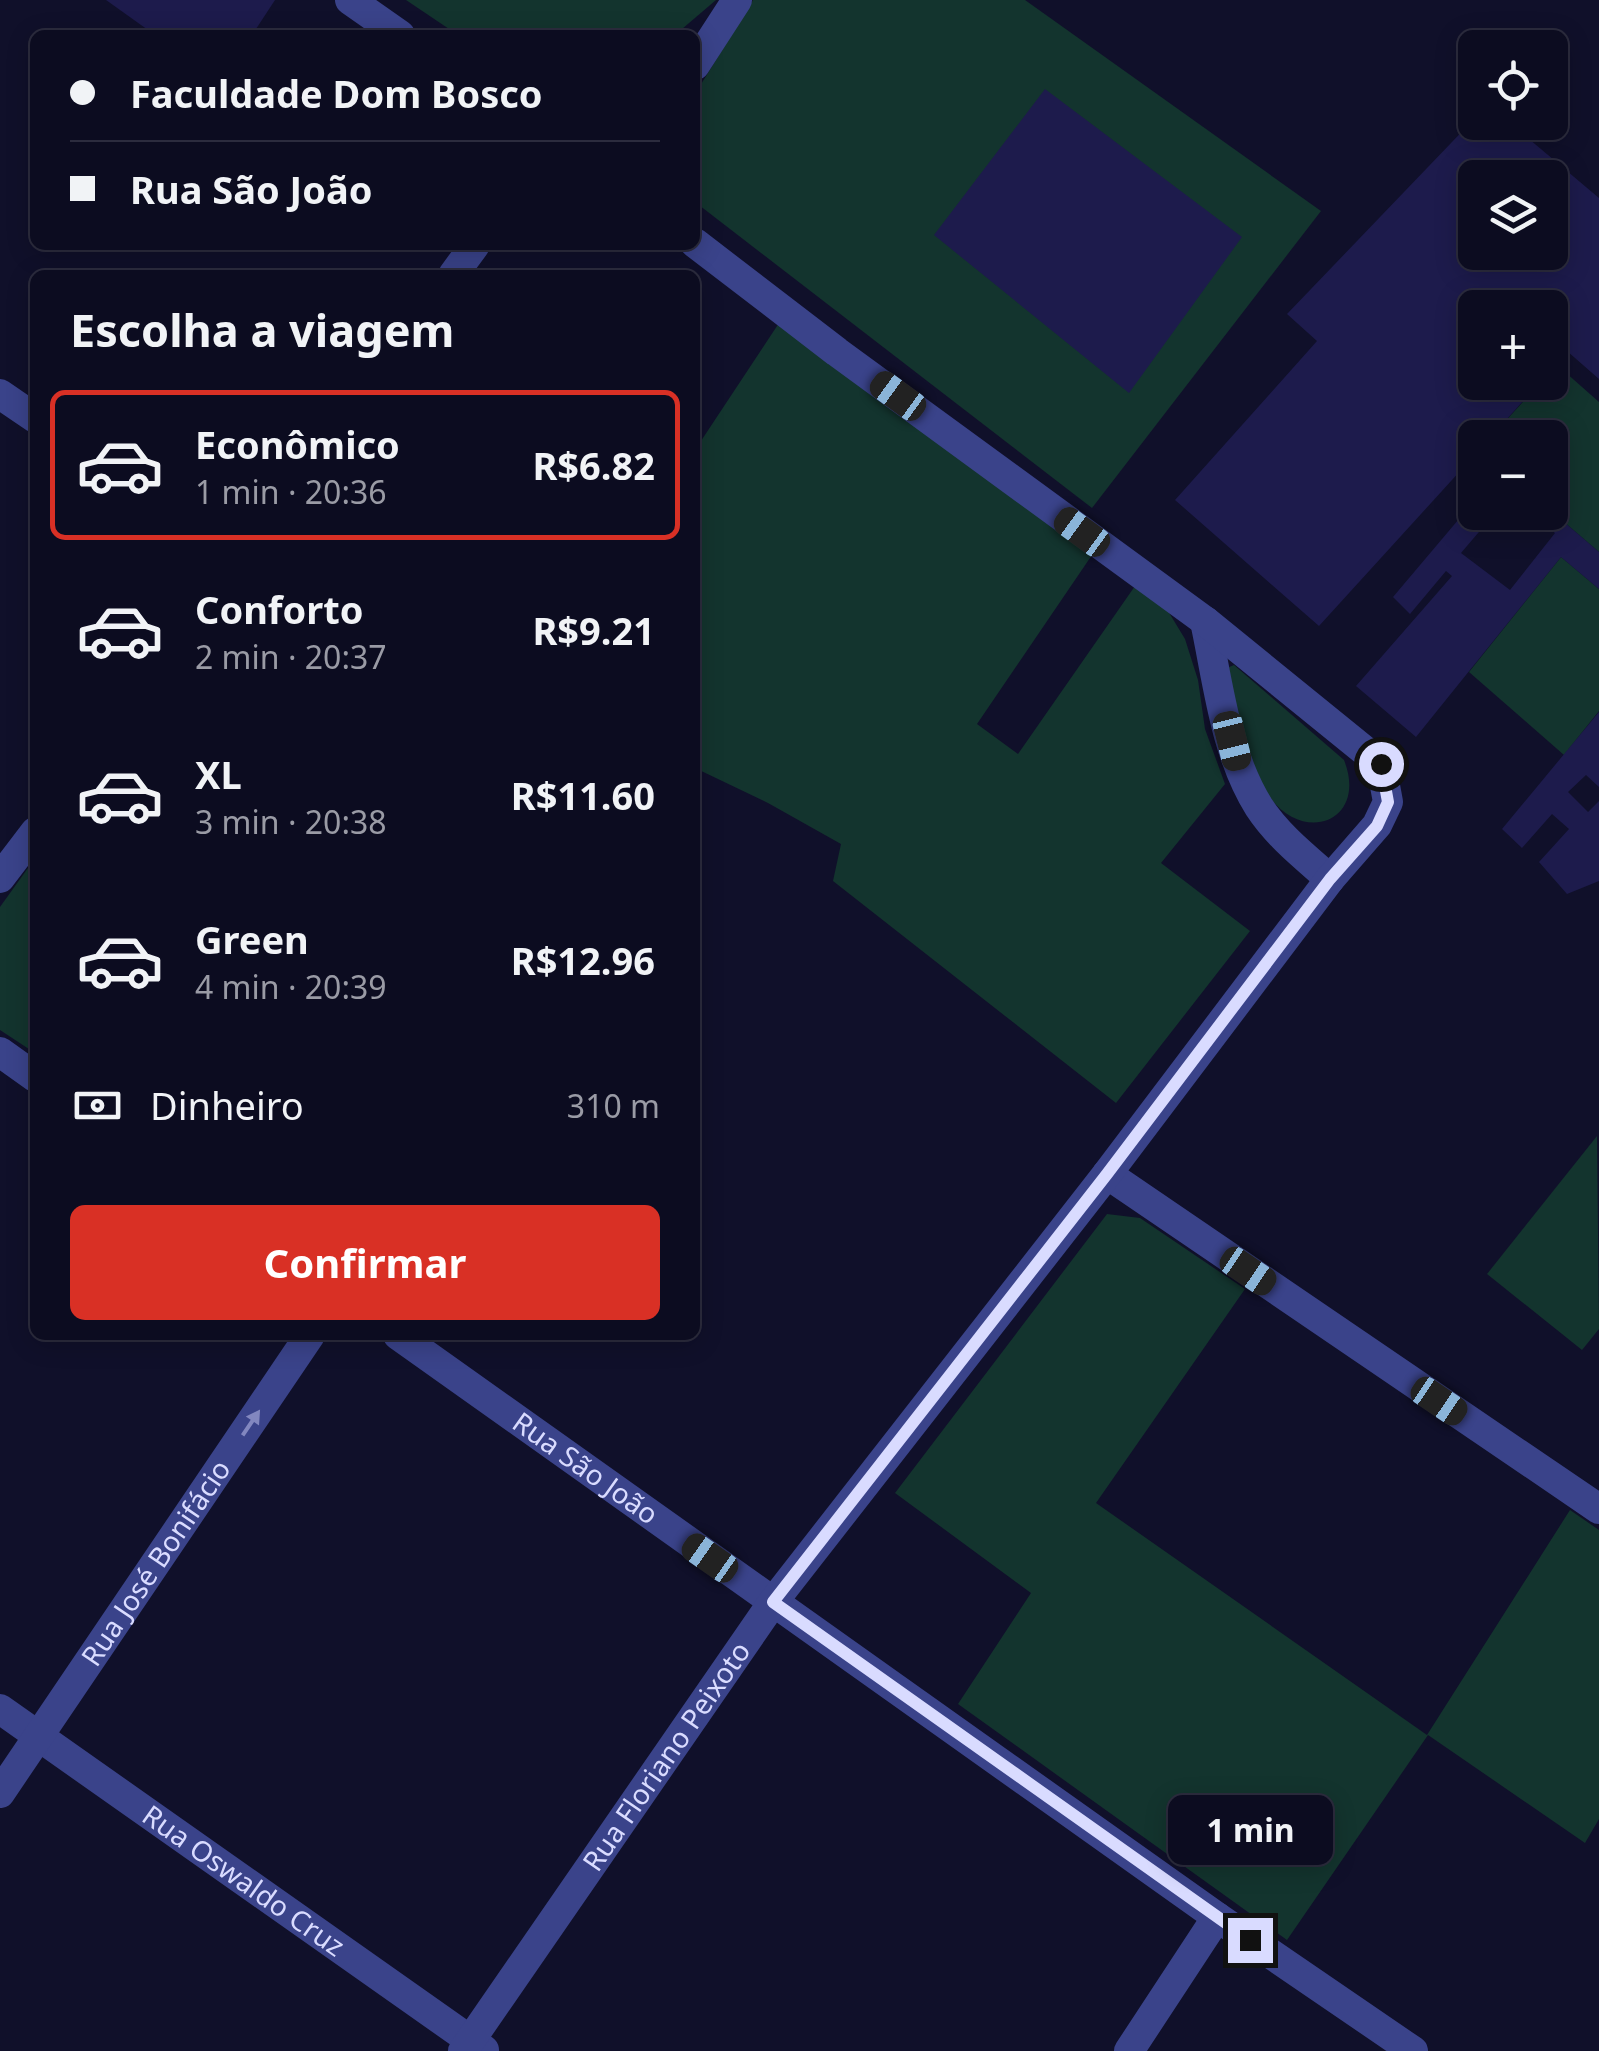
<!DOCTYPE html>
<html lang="pt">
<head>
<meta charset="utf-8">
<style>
	body { margin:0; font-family:"Noto Sans",sans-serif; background:#151529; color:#f1f3f6; height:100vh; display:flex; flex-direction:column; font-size:38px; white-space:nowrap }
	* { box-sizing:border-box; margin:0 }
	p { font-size:32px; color:#9a9ba5 }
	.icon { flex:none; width:55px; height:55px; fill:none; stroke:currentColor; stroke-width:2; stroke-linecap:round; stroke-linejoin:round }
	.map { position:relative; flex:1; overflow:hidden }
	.panel { position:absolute; left:30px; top:270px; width:670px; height:1070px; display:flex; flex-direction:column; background:#0c0c20; border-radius:15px; box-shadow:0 5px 25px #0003,0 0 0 2px #2c2c3e }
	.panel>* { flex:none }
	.guide { position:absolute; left:30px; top:30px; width:670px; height:220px; border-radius:15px; box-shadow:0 5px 25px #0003,0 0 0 2px #2c2c3e; display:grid; align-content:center; height:220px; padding:0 40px; background:#0c0c20 }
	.fabs { position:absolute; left:1458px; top:30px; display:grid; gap:20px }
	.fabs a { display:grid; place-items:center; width:110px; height:110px; border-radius:15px; background:#0c0c20; box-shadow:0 5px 25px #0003,0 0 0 2px #2c2c3e; font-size:50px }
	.end { position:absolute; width:45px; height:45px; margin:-22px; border:12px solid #d9dbff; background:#111; box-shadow:0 0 0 5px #111 }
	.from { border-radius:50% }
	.bubble { position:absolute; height:70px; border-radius:15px; background:#0c0c20; box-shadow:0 5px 25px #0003,0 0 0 2px #2c2c3e; font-size:32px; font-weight:700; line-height:70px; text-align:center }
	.car { position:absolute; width:30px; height:60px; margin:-30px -15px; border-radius:12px; box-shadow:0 0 8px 2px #0007; background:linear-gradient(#222 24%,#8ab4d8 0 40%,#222 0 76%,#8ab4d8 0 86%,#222 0) }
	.guide b { display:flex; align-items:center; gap:35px; height:95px; font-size:38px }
	.guide b+b { border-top:2px solid #2c2c3e }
	.guide i { width:25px; height:25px; background:#f1f3f6 }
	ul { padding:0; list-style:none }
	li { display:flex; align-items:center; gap:30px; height:150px; margin:0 20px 15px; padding:0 20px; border:5px solid transparent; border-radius:15px }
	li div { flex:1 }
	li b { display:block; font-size:38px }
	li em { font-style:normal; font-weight:700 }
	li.on { border-color:#d93025 }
	li>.icon { width:90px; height:90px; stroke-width:1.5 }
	h2 { padding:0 40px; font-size:45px; line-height:120px }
	.pay { display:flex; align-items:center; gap:25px; height:110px; padding:0 40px; font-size:38px }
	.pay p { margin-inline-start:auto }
	.primary-button { display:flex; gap:20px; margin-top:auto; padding:20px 40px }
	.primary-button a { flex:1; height:115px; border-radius:15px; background:#d93025; color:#fff; font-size:40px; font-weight:700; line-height:115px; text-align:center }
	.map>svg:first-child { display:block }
	.green { fill:#13342e }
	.building { fill:#1d1b4c; fill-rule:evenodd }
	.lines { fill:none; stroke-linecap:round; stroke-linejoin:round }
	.minor { stroke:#3a438a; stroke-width:30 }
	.oneway { fill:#8287bf }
	.route { stroke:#d9dbff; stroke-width:12 }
	.labels { text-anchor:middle; stroke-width:8; stroke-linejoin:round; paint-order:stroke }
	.street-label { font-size:28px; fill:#d9dbff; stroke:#10102a }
</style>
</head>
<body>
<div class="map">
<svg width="1599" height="2051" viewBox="0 0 1599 2051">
	<rect width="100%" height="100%" fill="#10102a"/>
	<g class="green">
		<polygon points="406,0 716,0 675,35 458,35"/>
		<polygon points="753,0 1025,0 1321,211 1092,508 695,202 695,94"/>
		<polygon points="779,323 1092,555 977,724 1018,754 1135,586 1168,611 1185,639 1198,680 1205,729 1225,784 1161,863 1250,931 1116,1103 833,881 841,844 768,803 695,768 695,450"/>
		<polygon points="1556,364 1599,402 1599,552 1550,510 1550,438 1490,438 1540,383 1550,382 1550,371"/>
		<polygon points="1561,557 1599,589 1599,711 1564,755 1469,672"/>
		<path d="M1234,665L1344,760C1368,820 1305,847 1268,795C1241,759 1236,711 1227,668Z"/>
		<polygon points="28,868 35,872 35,1053 0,1030 0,907"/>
		<polygon points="1597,1136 1599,1329 1582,1350 1487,1274"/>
		<polygon points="1107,1214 1140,1218 1245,1289 1096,1503 1427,1735 1570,1510 1599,1530 1599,1819 1585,1843 1428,1735 1287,1940 958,1704 1031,1593 895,1493"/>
	</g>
	<g class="building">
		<polygon points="106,0 275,0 252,35 155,35"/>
		<polygon points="1045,89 1242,237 1129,393 934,235"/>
		<path d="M1475,118V122H1509L1599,198V379L1567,351L1550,371V308H1475V382H1540L1490,438H1475V480L1462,469L1319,626L1175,500L1317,341L1287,314ZM1475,178H1550V252H1475Z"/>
		<polygon points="1475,500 1475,512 1496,512 1461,553 1510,590 1555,533 1530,512 1550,512 1550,510 1599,552 1599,589 1561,557 1416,737 1356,686 1452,576 1446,571 1410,614 1393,597"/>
		<polygon points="1599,712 1599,787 1586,775 1568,792 1588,812 1599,801 1599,881 1567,894 1539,862 1569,829 1552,814 1522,848 1502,829"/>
	</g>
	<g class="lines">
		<g class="minor">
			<polyline points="350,0 400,35"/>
			<polyline points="695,65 737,0"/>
			<polyline points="453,275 475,245"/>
			<polyline points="0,394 35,418"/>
			<path d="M1205,621C1218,682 1225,753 1259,807C1278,836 1305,857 1330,879"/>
			<polyline points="0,878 35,832"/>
			<polyline points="0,1052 35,1077"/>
			<polyline points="1107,1174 1599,1509"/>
			<path id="s1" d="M398,1335L1217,1917L1413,2051"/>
			<path id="s2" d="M0,1709L484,2050"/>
			<path id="s3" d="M0,1793L310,1335"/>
			<path id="s4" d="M463,2051L773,1602L1107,1174L1330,879L1377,825L1388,802L1381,764L1205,621L837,352L695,243"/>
			<polyline points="1129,2051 1217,1917"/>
		</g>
	</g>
	<defs><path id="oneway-solid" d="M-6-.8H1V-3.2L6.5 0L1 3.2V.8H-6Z" transform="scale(2.5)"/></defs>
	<use class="oneway" href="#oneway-solid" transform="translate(251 1423) rotate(-56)"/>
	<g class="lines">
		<polyline class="route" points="1250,1940 773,1602 1107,1174 1330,879 1377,826 1388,802 1381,764"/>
	</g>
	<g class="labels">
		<g class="street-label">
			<text dy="10" stroke="none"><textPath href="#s1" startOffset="230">Rua São João</textPath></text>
			<text dy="10" stroke="none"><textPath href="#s3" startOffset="278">Rua José Bonifácio</textPath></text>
			<text dy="10" stroke="none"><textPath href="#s4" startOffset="358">Rua Floriano Peixoto</textPath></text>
			<text dy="10" stroke="none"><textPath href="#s2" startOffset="298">Rua Oswaldo Cruz</textPath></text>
		</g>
	</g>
</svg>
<div class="fabs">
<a><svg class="icon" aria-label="locate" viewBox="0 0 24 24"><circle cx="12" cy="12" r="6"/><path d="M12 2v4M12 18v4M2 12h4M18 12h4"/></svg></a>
<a><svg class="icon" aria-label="layers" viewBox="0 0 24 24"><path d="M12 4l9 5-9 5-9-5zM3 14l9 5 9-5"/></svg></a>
<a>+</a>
<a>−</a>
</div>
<i class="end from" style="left:1381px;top:764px"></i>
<i class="end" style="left:1250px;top:1940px"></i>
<div class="bubble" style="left:1168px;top:1795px;width:165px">1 min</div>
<i class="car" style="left:898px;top:396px;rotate:306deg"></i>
<i class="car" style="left:1082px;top:532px;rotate:306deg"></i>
<i class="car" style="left:1232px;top:741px;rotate:166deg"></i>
<i class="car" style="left:1248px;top:1271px;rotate:124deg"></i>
<i class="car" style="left:1439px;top:1401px;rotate:124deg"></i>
<i class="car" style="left:710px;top:1558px;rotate:305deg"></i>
<div class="guide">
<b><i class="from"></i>Faculdade Dom Bosco</b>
<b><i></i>Rua São João</b>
</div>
<section class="panel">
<h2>Escolha a viagem</h2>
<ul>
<li class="on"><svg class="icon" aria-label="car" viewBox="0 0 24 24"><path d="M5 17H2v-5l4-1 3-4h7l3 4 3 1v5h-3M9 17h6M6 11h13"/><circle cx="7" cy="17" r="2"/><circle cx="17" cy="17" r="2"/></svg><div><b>Econômico</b><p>1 min · 20:36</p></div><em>R$6.82</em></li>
<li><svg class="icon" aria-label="car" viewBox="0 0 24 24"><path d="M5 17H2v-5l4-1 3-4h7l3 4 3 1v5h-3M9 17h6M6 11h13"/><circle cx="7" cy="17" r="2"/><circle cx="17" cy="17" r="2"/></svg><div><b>Conforto</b><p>2 min · 20:37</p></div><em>R$9.21</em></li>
<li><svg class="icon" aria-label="car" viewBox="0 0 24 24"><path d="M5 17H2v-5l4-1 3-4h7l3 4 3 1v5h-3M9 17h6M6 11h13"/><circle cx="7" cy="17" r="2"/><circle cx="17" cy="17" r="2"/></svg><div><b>XL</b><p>3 min · 20:38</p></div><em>R$11.60</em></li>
<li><svg class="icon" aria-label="car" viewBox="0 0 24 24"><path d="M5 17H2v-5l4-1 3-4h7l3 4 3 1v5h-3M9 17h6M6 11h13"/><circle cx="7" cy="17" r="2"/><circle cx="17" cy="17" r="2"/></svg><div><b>Green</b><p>4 min · 20:39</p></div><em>R$12.96</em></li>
</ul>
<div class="pay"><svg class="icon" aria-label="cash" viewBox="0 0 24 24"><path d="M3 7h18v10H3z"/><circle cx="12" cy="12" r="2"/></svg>Dinheiro<p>310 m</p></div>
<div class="primary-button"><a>Confirmar</a></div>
</section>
</div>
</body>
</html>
